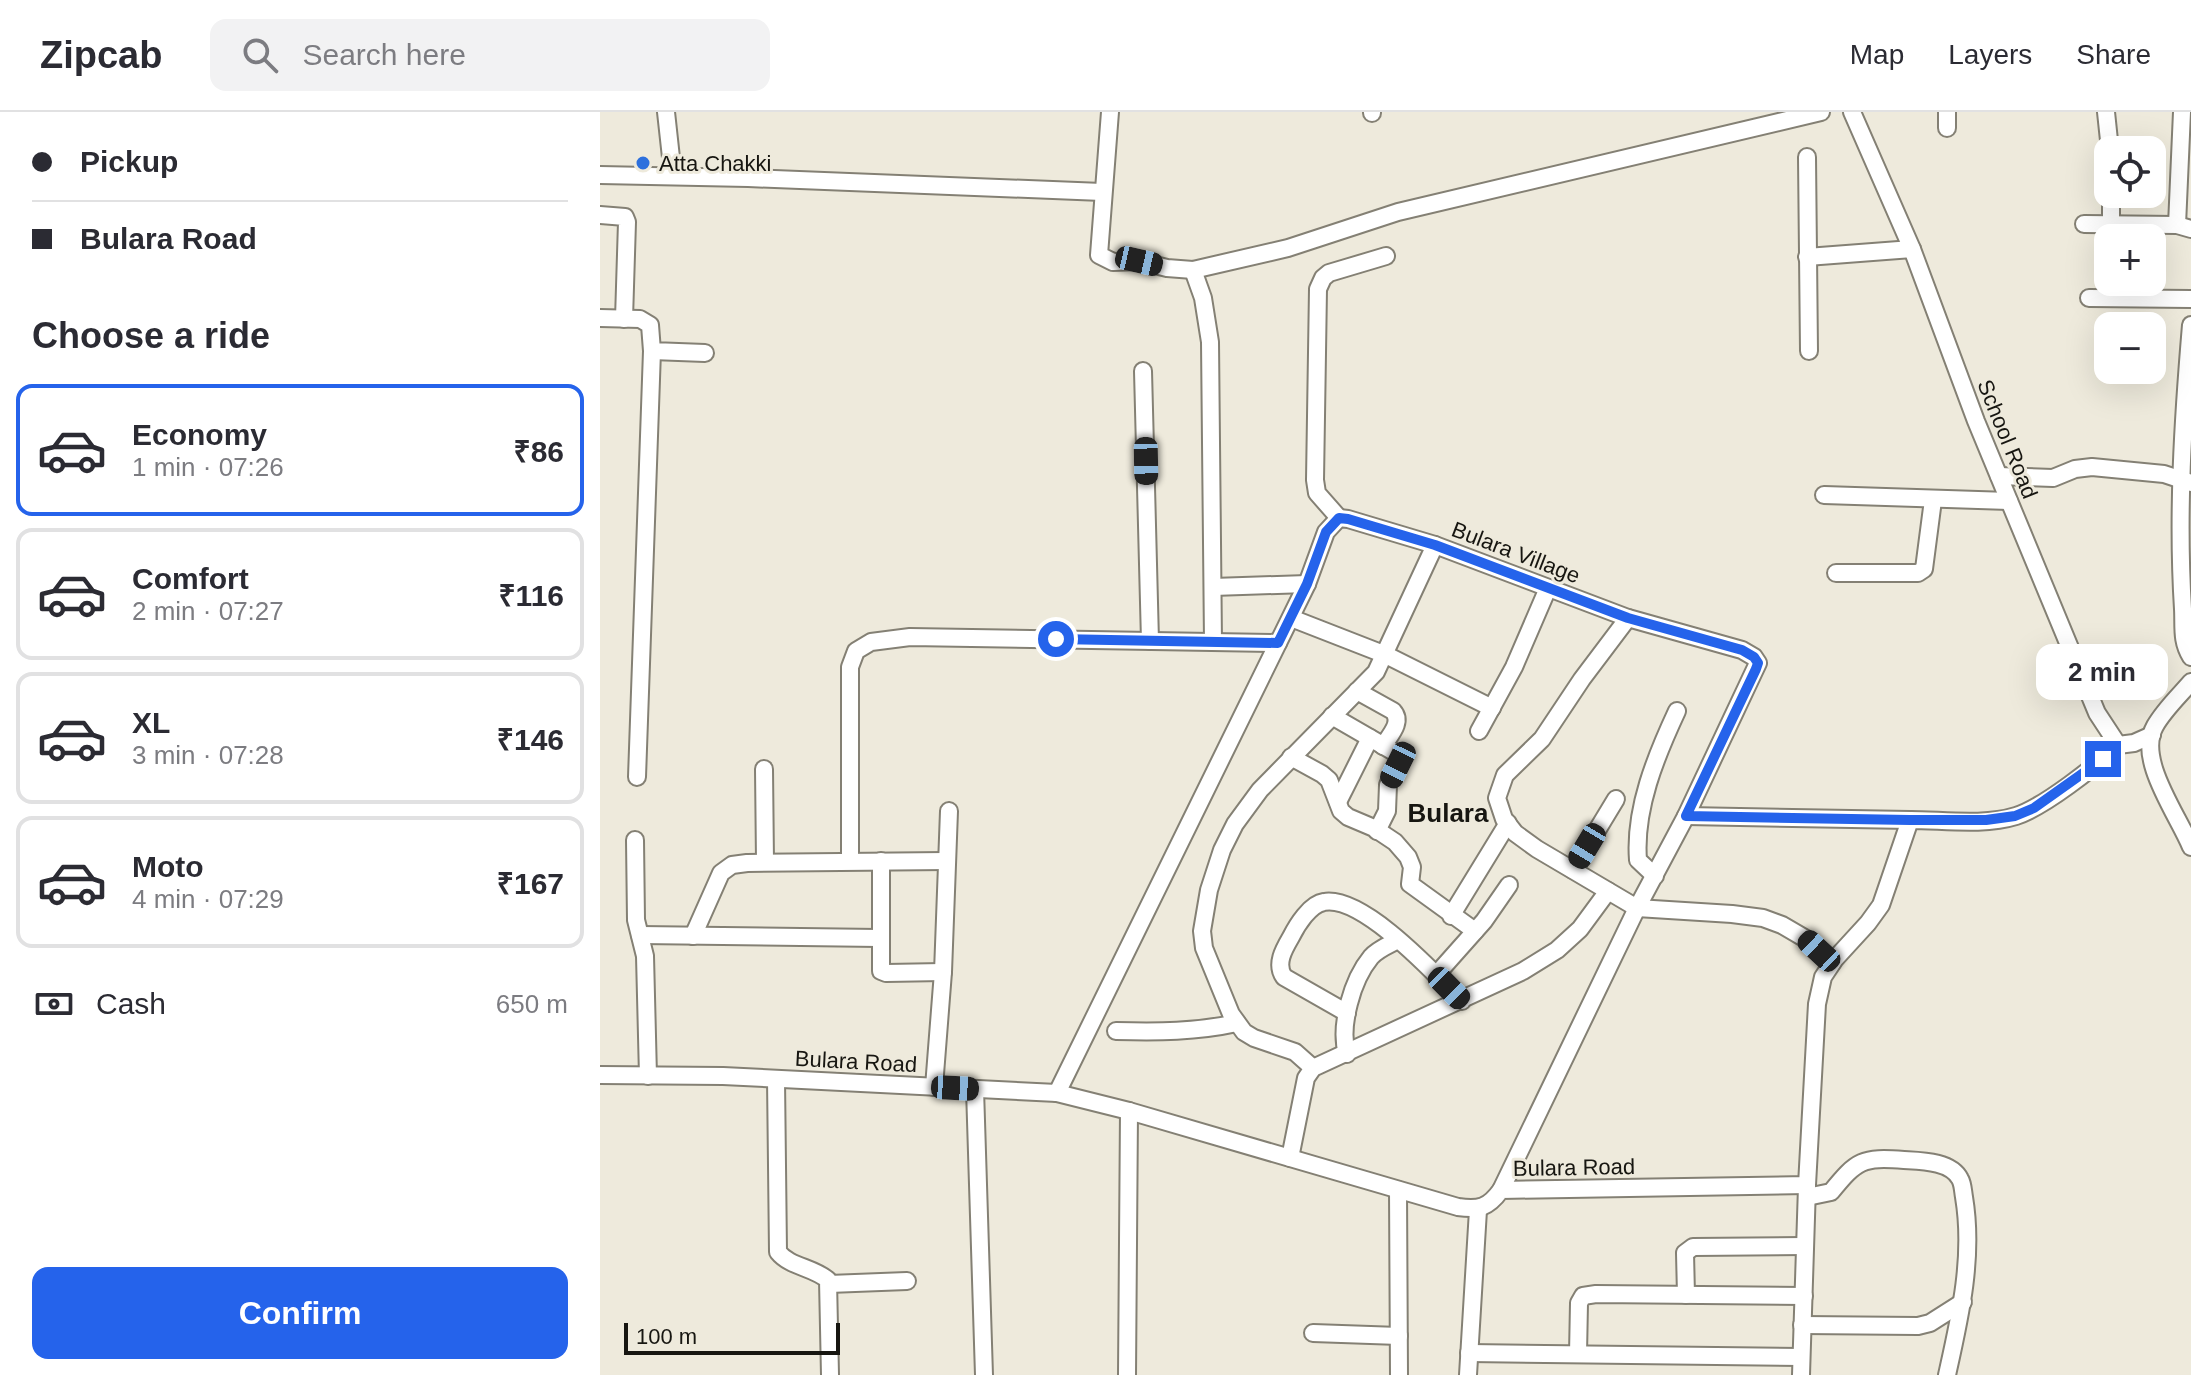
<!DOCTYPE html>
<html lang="en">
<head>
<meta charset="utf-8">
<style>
	body { margin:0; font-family:Arial,sans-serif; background:#f2f2f3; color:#2b2b33; height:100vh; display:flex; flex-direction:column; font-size:30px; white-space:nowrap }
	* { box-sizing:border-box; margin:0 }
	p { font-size:26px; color:#7c7c81 }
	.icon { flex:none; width:44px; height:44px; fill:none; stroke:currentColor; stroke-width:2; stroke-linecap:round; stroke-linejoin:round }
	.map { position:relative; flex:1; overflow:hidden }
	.drawer { display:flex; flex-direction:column; background:#fff; width:600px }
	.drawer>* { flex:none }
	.top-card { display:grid; align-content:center; height:176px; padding:0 32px; background:#fff }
	.controls { position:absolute; left:1494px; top:24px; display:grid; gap:16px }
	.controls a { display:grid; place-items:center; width:72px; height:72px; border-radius:16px; background:#fff; box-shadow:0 8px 32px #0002; font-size:40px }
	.scale { position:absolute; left:24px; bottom:20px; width:216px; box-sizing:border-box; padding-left:8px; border:4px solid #171611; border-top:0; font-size:22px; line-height:28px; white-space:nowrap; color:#171611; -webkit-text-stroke:6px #eeeadc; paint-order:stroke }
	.end { position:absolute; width:36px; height:36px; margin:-18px; border:10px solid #2563eb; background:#fff; box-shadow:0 0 0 4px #fff }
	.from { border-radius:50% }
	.bubble { position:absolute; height:56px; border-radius:16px; background:#fff; box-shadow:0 8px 32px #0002; font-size:26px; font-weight:700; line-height:56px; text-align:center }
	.car { position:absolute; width:24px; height:48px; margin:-24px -12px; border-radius:10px; box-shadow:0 0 6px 2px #0007; background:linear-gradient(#222 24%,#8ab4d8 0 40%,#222 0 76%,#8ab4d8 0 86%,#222 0) }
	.top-card b { display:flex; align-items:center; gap:28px; height:76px; font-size:30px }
	.top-card b+b { border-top:2px solid #e1e1e2 }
	.top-card i { width:20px; height:20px; background:#2b2b33 }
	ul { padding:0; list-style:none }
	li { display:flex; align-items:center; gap:24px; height:132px; margin:0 16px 12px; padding:0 16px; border:4px solid #e1e1e2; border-radius:16px }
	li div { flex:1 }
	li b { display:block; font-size:30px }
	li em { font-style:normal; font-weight:700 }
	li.current { border-color:#2563eb }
	li>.icon { width:72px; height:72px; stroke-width:1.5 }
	h2 { padding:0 32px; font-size:36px; line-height:96px }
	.pay { display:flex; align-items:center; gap:20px; height:88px; padding:0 32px; font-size:30px }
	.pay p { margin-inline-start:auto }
	.action { display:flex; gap:16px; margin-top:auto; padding:16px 32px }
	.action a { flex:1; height:92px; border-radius:16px; background:#2563eb; color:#fff; font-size:32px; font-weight:700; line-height:92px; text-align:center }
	header { display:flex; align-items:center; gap:48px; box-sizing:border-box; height:112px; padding:0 40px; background:#fff; border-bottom:2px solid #e1e1e2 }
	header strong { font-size:38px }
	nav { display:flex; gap:44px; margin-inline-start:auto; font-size:28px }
	.search { width:560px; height:72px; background:#f2f2f3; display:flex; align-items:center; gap:20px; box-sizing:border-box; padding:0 28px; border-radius:16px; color:#7c7c81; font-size:30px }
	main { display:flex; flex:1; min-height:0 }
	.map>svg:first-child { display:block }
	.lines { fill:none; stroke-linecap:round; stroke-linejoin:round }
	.minor-casing { stroke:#848074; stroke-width:20 }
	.minor { stroke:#fff; stroke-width:16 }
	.route { stroke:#2563eb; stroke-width:10 }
	.poi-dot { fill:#2d70dd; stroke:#eeeadc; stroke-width:3 }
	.labels { text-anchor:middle; stroke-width:6; stroke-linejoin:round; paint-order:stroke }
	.poi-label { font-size:22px; fill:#171611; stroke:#eeeadc; text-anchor:start }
	.street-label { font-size:22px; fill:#171611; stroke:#eeeadc }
	.quarter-label { font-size:26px; font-weight:bold; fill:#171611; stroke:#eeeadc }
</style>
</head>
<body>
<header>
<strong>Zipcab</strong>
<div class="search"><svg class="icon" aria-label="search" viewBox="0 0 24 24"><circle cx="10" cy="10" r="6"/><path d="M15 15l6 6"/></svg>Search here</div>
<nav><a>Map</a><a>Layers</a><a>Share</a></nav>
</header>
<main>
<section class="drawer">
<div class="top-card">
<b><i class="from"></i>Pickup</b>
<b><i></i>Bulara Road</b>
</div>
<h2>Choose a ride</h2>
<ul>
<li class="current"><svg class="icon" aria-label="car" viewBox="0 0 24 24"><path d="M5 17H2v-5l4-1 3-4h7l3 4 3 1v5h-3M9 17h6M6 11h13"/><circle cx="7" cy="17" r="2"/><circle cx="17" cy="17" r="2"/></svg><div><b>Economy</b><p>1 min · 07:26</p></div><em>₹86</em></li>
<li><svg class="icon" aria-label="car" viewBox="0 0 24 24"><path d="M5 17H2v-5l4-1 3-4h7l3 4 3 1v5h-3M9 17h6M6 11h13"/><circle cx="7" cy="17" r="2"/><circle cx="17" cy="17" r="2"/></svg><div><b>Comfort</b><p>2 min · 07:27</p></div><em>₹116</em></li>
<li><svg class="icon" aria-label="car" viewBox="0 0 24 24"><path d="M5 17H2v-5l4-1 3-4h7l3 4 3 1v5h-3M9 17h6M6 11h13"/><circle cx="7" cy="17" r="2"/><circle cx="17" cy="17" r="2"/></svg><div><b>XL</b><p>3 min · 07:28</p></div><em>₹146</em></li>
<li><svg class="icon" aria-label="car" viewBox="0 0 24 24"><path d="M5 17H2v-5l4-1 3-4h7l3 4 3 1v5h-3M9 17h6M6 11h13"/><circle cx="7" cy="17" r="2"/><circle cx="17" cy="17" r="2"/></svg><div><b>Moto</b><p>4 min · 07:29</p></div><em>₹167</em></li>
</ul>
<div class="pay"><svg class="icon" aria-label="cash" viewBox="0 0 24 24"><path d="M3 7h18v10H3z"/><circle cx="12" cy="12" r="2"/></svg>Cash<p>650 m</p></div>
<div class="action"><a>Confirm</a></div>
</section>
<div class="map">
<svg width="1591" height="1263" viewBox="0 0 1591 1263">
	<rect width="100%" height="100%" fill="#eeeadc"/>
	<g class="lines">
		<g class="minor-casing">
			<g id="minor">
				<polyline points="66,0 73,64"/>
				<polyline points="510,0 499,143 513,150 539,149 567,156 593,158 688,136 798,100 1221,0"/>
				<polyline points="772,0 772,1"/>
				<polyline points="1252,0 1312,137 1376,309 1497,601 1518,633 1534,631 1552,623"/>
				<polyline points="1347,0 1347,16"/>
				<polyline points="1506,0 1510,38"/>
				<polyline points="1207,45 1209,239"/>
				<polyline points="0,63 148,66 502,80"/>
				<polyline points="1511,82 1511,112"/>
				<polyline points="0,103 25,105 27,110 24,207"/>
				<polyline points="1484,112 1577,113 1591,117"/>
				<polyline points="1577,113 1582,0"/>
				<polyline points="1207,145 1312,137"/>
				<polyline points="593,158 603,186 610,230 613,530"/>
				<polyline points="1489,186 1591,187"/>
				<polyline points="0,206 40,207 50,213 52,239 105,241"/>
				<path d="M1591,213C1583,308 1577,402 1583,497C1584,515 1581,529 1591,545"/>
				<polyline points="543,259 550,529"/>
				<polyline points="1399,364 1453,366 1475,357 1492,355 1564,362 1591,371"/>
				<polyline points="1224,383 1409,389"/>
				<polyline points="739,406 717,381 715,368 718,177 723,166 729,161 786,144"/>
				<polyline points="1236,461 1318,461 1324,457 1333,388"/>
				<polyline points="613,475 707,472"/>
				<polyline points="691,506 786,543 892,596"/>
				<polyline points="1028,506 982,567 942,627 905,663 897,686 904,707 915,721 937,737 1037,796 1132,802 1163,806 1182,813 1206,827 1232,851"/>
				<path d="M1591,570C1579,584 1564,598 1555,614C1536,647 1578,703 1591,735"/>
				<path d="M757,579L793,599C803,610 790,623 783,634"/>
				<polyline points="732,604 796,641 799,647 788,673 787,699 777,719"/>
				<polyline points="879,619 914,555 948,476"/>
				<polyline points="691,645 722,662 729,668 741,699 748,705 774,716 795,730 808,745 812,755 810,772 875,819"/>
				<polyline points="164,657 165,750"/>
				<polyline points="37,665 52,239"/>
				<polyline points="738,690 770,626"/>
				<polyline points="1086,704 1310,708"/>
				<polyline points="35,728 36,808 45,844 48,964"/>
				<polyline points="250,749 250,555 256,539 271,530 310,525 678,531"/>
				<polyline points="281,749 281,859 286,861 343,860"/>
				<polyline points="973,758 1016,687"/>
				<path d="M1055,764L1038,748C1034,697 1056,644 1077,599"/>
				<polyline points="851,804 908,711"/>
				<polyline points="40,823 279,826"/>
				<polyline points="93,824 121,761 132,753 147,751 347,749"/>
				<polyline points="836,863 884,809 909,773"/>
				<path d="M747,901L684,865C675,852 684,837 691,825C697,813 710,792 724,790C763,783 836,863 862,889"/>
				<path d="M516,919C558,920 596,920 637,911"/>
				<path d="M747,942C739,914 752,868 771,845C778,837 789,833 798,828"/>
				<polyline points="713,956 695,940 654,926 644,920 631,902 604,836 602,819 609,778 622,738 635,712 660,678 776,560 835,433"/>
				<path d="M0,963L123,964L457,981L529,999L858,1095C879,1098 888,1096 901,1078L1207,1073L1217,892L1223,865L1235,847L1268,811L1281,793L1310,708C1343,708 1384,714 1416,704C1444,695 1496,654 1518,633"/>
				<path d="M176,967L178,1140C190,1155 213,1155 228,1168L230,1263"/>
				<polyline points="334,975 343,860 349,699"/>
				<polyline points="375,977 384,1263"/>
				<polyline points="457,981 707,472 726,420 739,406 748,407 835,433 1028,506 1142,538 1154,545 1158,551 1086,704 1037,796 901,1078"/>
				<polyline points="690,1046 706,966 713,956 923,859 957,838 980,817 1008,779"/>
				<polyline points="798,1078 799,1263"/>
				<path d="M1207,1085L1231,1080C1257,1048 1262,1045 1304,1048C1321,1049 1351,1049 1360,1067C1363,1072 1363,1080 1364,1085C1374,1145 1360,1205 1347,1263"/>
				<polyline points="229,1172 307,1169"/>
				<polyline points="1086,1183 1085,1141 1093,1135 1205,1134"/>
				<polyline points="1202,1213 1318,1214 1330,1211 1363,1190"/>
				<polyline points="713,1221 799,1224"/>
				<polyline points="869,1241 1201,1245"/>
				<polyline points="978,1242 979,1191 983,1184 996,1182 1204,1184"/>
				<polyline points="527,1263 529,999"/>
				<polyline points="868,1263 878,1098"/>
				<polyline points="1201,1263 1207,1074"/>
			</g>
		</g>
		<use href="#minor" class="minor"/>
	</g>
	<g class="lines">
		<polyline class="route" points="456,527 678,531 707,472 726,420 739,406 748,407 835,433 1028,506 1142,538 1154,545 1158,551 1156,557 1086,704 1310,708 1386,708 1415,704 1434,696 1503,647"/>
	</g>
	<circle class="poi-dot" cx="43" cy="51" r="8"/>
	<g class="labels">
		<g class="poi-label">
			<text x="59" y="59">Atta Chakki</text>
		</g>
		<g class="street-label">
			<text transform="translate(1408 327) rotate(68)" y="8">School Road</text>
			<text transform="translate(916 440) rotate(21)" y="8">Bulara Village</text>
			<text transform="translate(256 949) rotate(3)" y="8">Bulara Road</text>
			<text transform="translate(974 1055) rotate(-1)" y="8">Bulara Road</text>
		</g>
		<g class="quarter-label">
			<text x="848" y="710">Bulara</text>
		</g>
	</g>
</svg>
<div class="controls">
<a><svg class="icon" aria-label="locate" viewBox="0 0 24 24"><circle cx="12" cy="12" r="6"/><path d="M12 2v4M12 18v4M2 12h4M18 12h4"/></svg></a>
<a>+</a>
<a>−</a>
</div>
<div class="scale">100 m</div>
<i class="end from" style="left:456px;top:527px"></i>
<i class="end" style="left:1503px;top:647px"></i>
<div class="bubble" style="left:1436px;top:532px;width:132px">2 min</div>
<i class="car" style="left:539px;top:149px;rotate:103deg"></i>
<i class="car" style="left:546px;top:349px;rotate:179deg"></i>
<i class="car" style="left:798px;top:653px;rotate:206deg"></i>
<i class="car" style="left:987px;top:734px;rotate:211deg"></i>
<i class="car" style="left:1219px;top:839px;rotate:313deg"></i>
<i class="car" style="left:849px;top:876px;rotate:135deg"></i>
<i class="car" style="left:355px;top:976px;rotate:93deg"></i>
</div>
</main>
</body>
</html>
